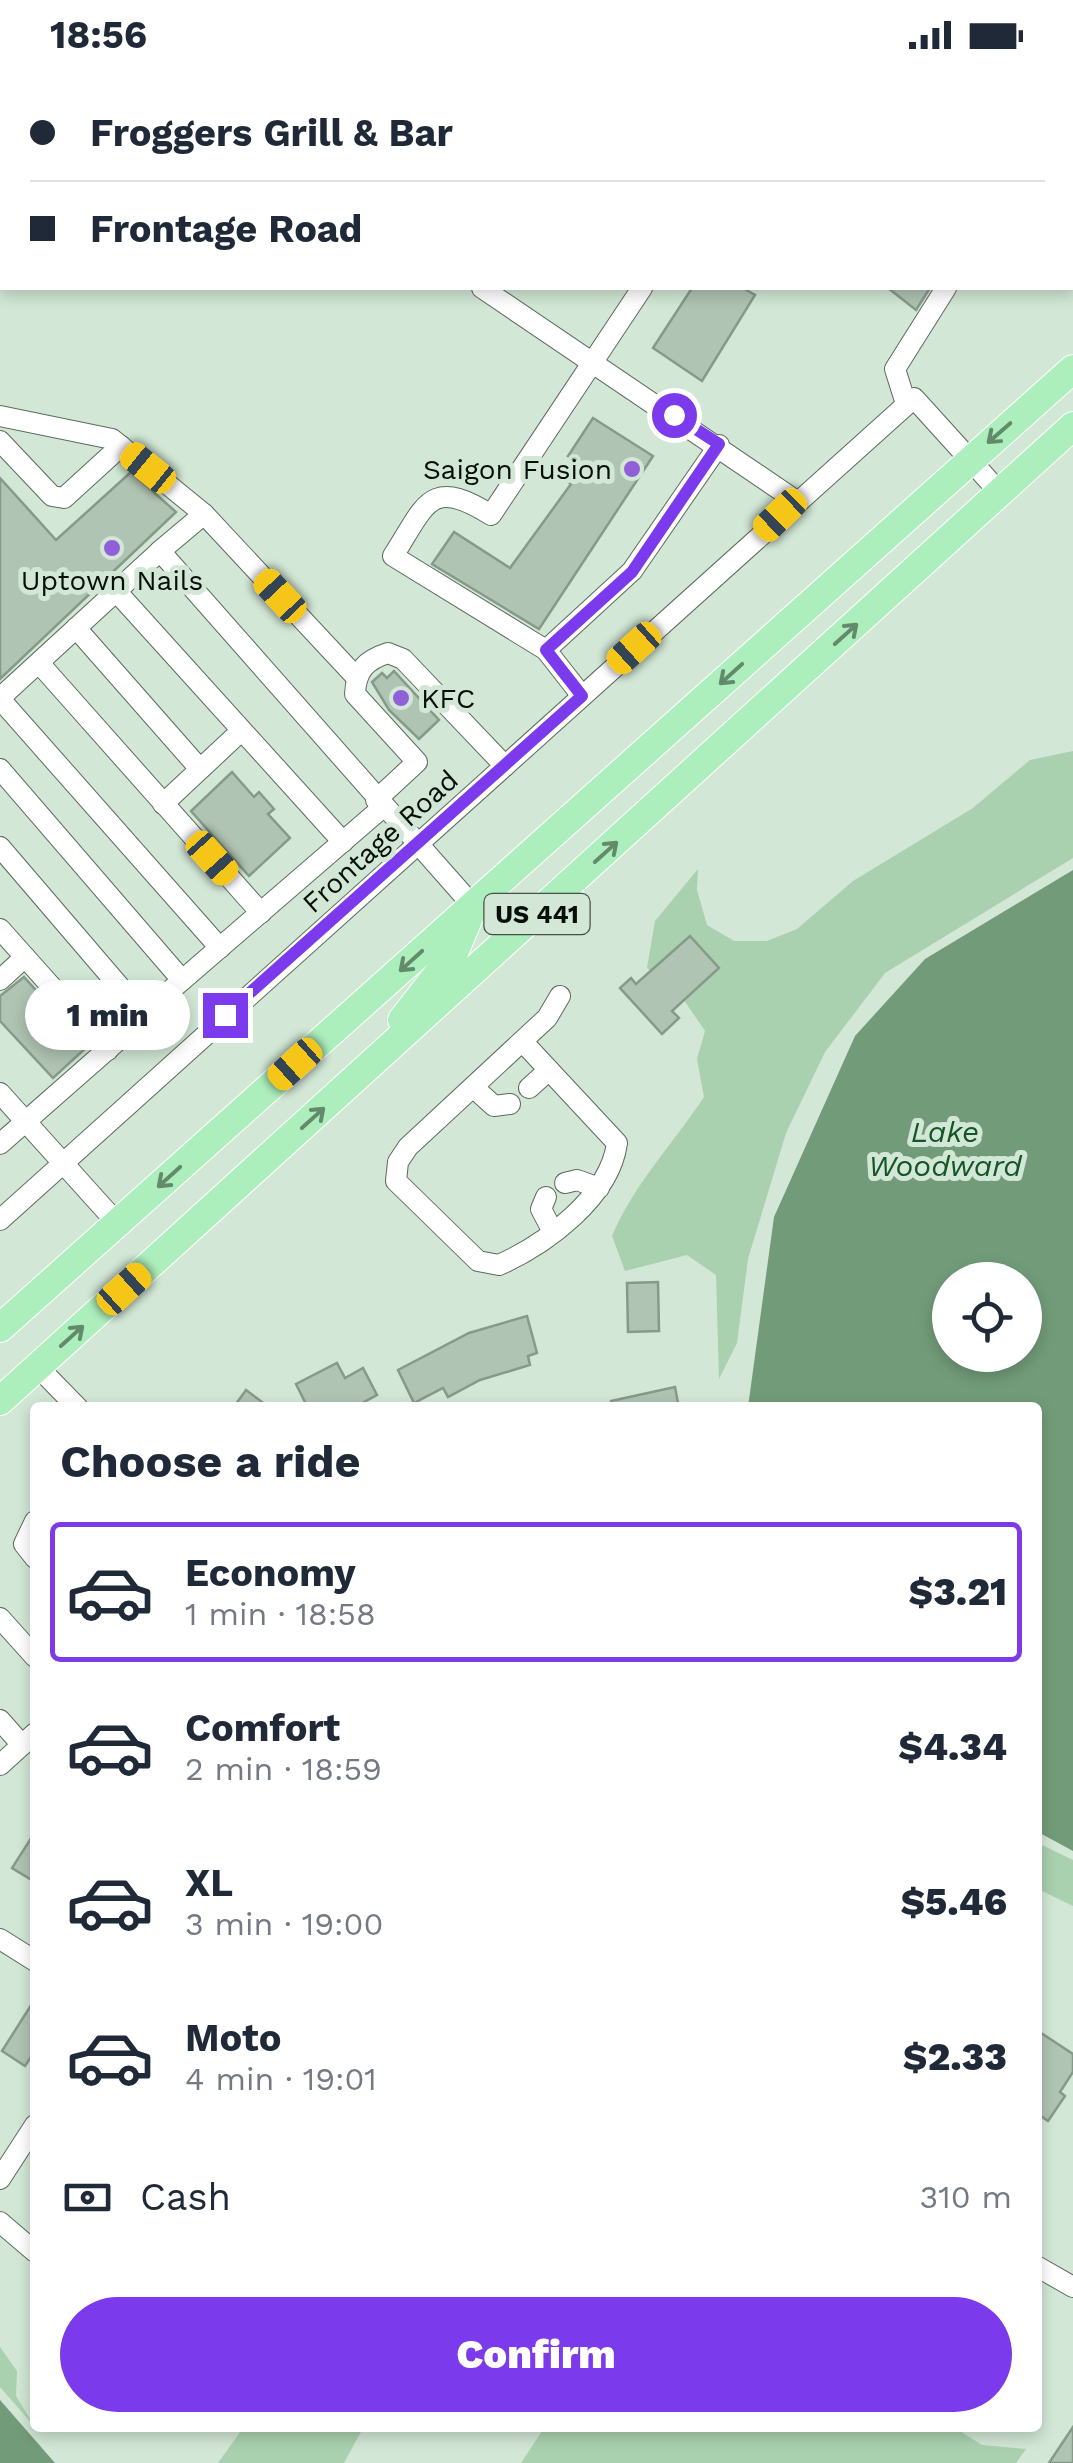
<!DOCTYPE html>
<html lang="en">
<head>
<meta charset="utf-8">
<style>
	body { margin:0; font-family:"Work Sans",sans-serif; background:#f6f6f7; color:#1f2937; height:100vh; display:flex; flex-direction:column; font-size:38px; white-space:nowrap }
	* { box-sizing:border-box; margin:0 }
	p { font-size:32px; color:#747a83 }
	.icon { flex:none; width:55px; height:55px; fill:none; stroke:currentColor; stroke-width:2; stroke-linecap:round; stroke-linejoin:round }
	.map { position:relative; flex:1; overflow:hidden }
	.panel { position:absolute; left:30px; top:1332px; width:1012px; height:1030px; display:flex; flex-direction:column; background:#fff; border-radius:10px; box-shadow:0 5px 15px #0003 }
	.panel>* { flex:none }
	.guide { position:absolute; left:0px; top:0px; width:1075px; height:220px; box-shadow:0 5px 15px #0003; display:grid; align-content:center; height:220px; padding:0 30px; background:#fff }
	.buttons { position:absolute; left:932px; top:1192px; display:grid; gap:20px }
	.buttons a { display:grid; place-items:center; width:110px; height:110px; border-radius:50%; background:#fff; box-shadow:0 5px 15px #0003; font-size:50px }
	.end { position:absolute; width:45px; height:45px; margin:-22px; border:12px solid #7c3aed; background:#fff; box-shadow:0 0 0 5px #fff }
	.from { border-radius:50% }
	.bubble { position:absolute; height:70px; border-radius:35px; background:#fff; box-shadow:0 5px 15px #0003; font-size:32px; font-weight:800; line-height:70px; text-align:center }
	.car { position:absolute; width:30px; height:60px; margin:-30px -15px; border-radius:12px; box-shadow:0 0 8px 2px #0007; background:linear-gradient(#f5c518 24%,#345 0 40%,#f5c518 0 76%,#345 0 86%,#f5c518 0) }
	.guide b { display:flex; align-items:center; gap:35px; height:95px; font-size:38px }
	.guide b+b { border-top:2px solid #e0e1e3 }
	.guide i { width:25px; height:25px; background:#1f2937 }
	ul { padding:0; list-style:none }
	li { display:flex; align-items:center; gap:30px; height:140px; margin:0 20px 15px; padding:0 10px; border:5px solid transparent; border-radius:10px }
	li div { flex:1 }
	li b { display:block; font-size:38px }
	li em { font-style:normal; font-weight:800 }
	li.active { border-color:#7c3aed }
	li>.icon { width:90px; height:90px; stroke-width:1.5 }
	h2 { padding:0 30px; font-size:45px; line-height:120px }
	.pay { display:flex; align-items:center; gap:25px; height:110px; padding:0 30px; font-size:38px }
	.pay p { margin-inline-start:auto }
	.action { display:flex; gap:20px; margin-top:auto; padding:20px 30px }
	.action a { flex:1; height:115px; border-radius:60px; background:#7c3aed; color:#fff; font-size:40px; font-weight:800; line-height:115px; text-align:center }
	.status { display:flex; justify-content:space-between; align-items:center; height:70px; padding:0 50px; background:#fff; direction:ltr }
	.status svg { height:28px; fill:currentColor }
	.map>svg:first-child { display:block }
	.green { fill:#a9d1af }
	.water { fill:#729c79; fill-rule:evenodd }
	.building { fill:#b0c4b3; stroke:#879a8a; stroke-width:2.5 }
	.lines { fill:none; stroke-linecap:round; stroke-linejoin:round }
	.minor-casing { stroke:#5a6c5c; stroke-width:22 }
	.major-casing { stroke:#fff; stroke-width:30 }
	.minor { stroke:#fff; stroke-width:20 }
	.major { stroke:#adefbc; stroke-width:28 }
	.oneway { stroke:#638a6b }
	.route { stroke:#7c3aed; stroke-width:12 }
	.poi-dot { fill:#9160d9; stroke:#d2e7d5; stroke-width:4 }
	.labels { text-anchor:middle; stroke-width:10; stroke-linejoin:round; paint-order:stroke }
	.shield { fill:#d2e7d5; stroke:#455046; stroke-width:2.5 }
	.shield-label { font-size:25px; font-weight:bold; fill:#080f09 }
	.poi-label { font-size:28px; fill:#080f09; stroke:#d2e7d5; text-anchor:end }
	.street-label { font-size:28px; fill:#080f09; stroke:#d2e7d5 }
	.water-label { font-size:30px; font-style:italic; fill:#145628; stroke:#d2e7d5 }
</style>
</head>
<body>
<div class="status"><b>18:56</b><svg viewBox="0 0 49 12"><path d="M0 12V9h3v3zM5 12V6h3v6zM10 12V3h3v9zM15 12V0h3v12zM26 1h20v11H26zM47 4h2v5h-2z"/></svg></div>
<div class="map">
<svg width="1073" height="2393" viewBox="0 0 1073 2393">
	<rect width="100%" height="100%" fill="#d2e7d5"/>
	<g class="green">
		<polygon points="258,0 537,0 538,2 262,2"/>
		<path d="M1073,681V788L885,903L825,982L786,1063L748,1189L737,1273L719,1309L716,1205L687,1185L625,1201L612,1166C634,1114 673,1074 704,1027L697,989L705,961L681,926L647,898L655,851L698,799L697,820L707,855L734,871H767L797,859L853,811L973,738L1030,690Z"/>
		<polygon points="1038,1773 1073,1790 1073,1836 1038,1819"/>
		<polygon points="0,2277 17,2301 16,2326 35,2357 0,2317"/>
		<polygon points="243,2358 363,2358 344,2393 218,2393"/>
		<polygon points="544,2358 955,2358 982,2375 1026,2379 1016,2393 521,2393"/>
	</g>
	<g class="water">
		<path d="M1073,800V1781L1038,1762V1338L748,1337L774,1147L855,966L925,889ZM1025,1210V1285H950V1210Z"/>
		<polygon points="0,2330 55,2393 0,2393"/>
	</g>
	<g class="building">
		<polygon points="692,218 743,218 755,225 702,311 653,278"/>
		<polygon points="888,218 930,218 916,240"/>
		<polygon points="593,348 653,386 539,559 432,494 454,462 510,498 571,414 566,410 578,392 568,386"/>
		<polygon points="131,402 176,442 0,609 0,408 56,470"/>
		<polygon points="394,601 439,650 419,669 389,640 372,612 382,603 387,608"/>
		<polygon points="232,702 254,727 259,722 274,739 268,744 290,768 249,806 191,741"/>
		<polygon points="690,866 719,898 672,941 679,948 662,964 620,918 631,908 636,914"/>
		<polygon points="24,907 87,977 53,1008 0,951 0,926"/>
		<polygon points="658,1212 659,1261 628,1262 627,1213"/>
		<polygon points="527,1246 537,1283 528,1286 530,1295 480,1310 448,1327 443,1318 414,1333 398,1300 469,1263"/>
		<polygon points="337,1293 345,1308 363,1298 377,1325 353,1338 308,1338 296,1314"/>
		<polygon points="675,1317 679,1338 611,1338 611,1331"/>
		<polygon points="246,1320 270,1338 233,1338"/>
		<polygon points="35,1762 35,1812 12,1798"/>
		<polygon points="35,1929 35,1981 25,1996 2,1981"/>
		<polygon points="1038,1961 1073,1984 1073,2002 1060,2022 1065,2026 1048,2051 1038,2044"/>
		<polygon points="1073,2357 1073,2393 1049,2393"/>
	</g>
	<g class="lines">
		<g class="minor-casing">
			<g id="minor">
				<polyline points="217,0 218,2"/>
				<polyline points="585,0 586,2"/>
				<polyline points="401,2 402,0"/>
				<polyline points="482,218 795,430"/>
				<polyline points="906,334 895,299 946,218"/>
				<polyline points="0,346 112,369 204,444 160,481"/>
				<polyline points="0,371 52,426 64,428 121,376"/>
				<polyline points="204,444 356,607"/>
				<polyline points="116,521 343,772"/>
				<polyline points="76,558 200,699"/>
				<path d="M546,580L393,486C426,435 429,406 491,445L642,218"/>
				<polyline points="39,593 261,843"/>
				<polyline points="582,626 546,580 632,501 719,375"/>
				<polyline points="0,628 160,481 473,836"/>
				<polyline points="0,629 220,878"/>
				<polyline points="0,699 182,910"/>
				<path d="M376,730L417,692L355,624C356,600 366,590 388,583L403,589L505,696"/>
				<polyline points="163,734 241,661"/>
				<polyline points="0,777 143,944 140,951 0,1074"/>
				<polyline points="0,859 108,980"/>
				<polyline points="0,910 25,887"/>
				<polyline points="143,944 383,737"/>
				<path d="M522,971L617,1073C610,1127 546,1174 499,1195L478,1191L396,1111L398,1092L408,1077L547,948L560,926"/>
				<polyline points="473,1017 494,1036 510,1034"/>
				<polyline points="529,1018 549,1000"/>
				<polyline points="0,1023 117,1153"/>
				<polyline points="565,1113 577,1110 599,1118"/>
				<polyline points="546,1127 541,1139 553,1162"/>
				<polyline points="0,1150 914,328 1001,424"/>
				<polyline points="38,1297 78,1338"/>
				<polyline points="35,1451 24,1474 35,1488"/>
				<polyline points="0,1548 35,1587"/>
				<polyline points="0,1650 22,1675 35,1663"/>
				<polyline points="0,1695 22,1675"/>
				<polyline points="0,1869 35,1891"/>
				<polyline points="0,2109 35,2055"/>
				<polyline points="0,2152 35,2182"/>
				<polyline points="1038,2197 1073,2217"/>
			</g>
		</g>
		<g class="major-casing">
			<g id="major">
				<polyline points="402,950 453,885 472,840"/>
				<polyline points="0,1258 1073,299"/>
				<polyline points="0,1331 1073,356"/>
			</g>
		</g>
		<use href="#minor" class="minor"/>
		<use href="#major" class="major"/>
	</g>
	<defs><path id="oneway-shaft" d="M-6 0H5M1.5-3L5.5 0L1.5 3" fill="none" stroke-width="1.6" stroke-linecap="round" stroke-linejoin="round" transform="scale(2.5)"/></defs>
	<g class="oneway">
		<use href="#oneway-shaft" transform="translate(999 363) rotate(139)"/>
		<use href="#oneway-shaft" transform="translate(846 564) rotate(-42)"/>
		<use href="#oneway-shaft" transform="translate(731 604) rotate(138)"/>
		<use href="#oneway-shaft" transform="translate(606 782) rotate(-42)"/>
		<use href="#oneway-shaft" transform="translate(411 891) rotate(138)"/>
		<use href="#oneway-shaft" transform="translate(313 1048) rotate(-42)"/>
		<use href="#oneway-shaft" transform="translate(169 1107) rotate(138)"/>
		<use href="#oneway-shaft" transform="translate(72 1266) rotate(-42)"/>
	</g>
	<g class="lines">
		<polyline class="route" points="225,945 582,626 546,580 632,502 719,374 674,345"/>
	</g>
	<g class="poi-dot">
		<circle cx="632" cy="399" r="10"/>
		<circle cx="112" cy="478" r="10"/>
		<circle cx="401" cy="628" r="10"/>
	</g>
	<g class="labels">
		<rect class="shield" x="484.5" y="824" width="105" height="40" rx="8"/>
		<g class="shield-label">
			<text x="537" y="853">US 441</text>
		</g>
		<g class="poi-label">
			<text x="612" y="409">Saigon Fusion</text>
			<text x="112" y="520" text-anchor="middle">Uptown Nails</text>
			<text x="421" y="638" text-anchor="start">KFC</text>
		</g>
		<g class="street-label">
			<text transform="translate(380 771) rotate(-42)" y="10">Frontage Road</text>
		</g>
		<g class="water-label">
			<text x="945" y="1072">Lake<tspan x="945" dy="34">Woodward</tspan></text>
		</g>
	</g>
</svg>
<div class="buttons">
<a><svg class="icon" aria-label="locate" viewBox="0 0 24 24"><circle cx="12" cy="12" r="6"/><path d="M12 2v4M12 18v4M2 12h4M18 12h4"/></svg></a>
</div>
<i class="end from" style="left:674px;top:345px"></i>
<i class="end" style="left:225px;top:945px"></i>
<div class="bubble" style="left:25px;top:910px;width:165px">1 min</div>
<i class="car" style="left:148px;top:398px;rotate:309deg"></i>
<i class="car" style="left:780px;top:445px;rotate:226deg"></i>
<i class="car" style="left:280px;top:526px;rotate:317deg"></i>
<i class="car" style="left:634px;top:578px;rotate:228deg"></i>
<i class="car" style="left:212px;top:788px;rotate:138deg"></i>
<i class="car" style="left:295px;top:994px;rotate:228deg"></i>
<i class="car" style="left:124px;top:1219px;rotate:48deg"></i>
<div class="guide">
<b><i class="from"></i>Froggers Grill &amp; Bar</b>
<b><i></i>Frontage Road</b>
</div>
<section class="panel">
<h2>Choose a ride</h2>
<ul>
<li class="active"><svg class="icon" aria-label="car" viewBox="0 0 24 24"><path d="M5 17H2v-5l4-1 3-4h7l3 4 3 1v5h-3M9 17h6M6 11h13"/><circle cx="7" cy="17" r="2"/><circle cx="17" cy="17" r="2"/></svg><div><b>Economy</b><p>1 min · 18:58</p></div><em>$3.21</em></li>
<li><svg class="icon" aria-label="car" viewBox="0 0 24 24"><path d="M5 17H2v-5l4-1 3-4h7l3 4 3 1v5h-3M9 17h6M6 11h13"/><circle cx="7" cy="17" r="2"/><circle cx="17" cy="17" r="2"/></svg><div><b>Comfort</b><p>2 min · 18:59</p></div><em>$4.34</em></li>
<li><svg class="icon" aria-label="car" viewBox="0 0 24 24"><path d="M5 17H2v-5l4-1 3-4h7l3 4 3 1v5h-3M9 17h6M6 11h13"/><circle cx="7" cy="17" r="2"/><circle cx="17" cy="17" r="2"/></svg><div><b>XL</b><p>3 min · 19:00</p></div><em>$5.46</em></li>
<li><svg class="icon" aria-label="car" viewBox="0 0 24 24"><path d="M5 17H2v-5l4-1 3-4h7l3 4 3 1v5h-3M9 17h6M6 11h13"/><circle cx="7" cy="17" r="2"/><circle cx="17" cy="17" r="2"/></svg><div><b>Moto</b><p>4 min · 19:01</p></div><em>$2.33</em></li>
</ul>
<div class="pay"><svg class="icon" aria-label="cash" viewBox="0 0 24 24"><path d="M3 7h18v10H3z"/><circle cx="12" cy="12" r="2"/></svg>Cash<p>310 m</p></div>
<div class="action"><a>Confirm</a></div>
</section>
</div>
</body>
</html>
